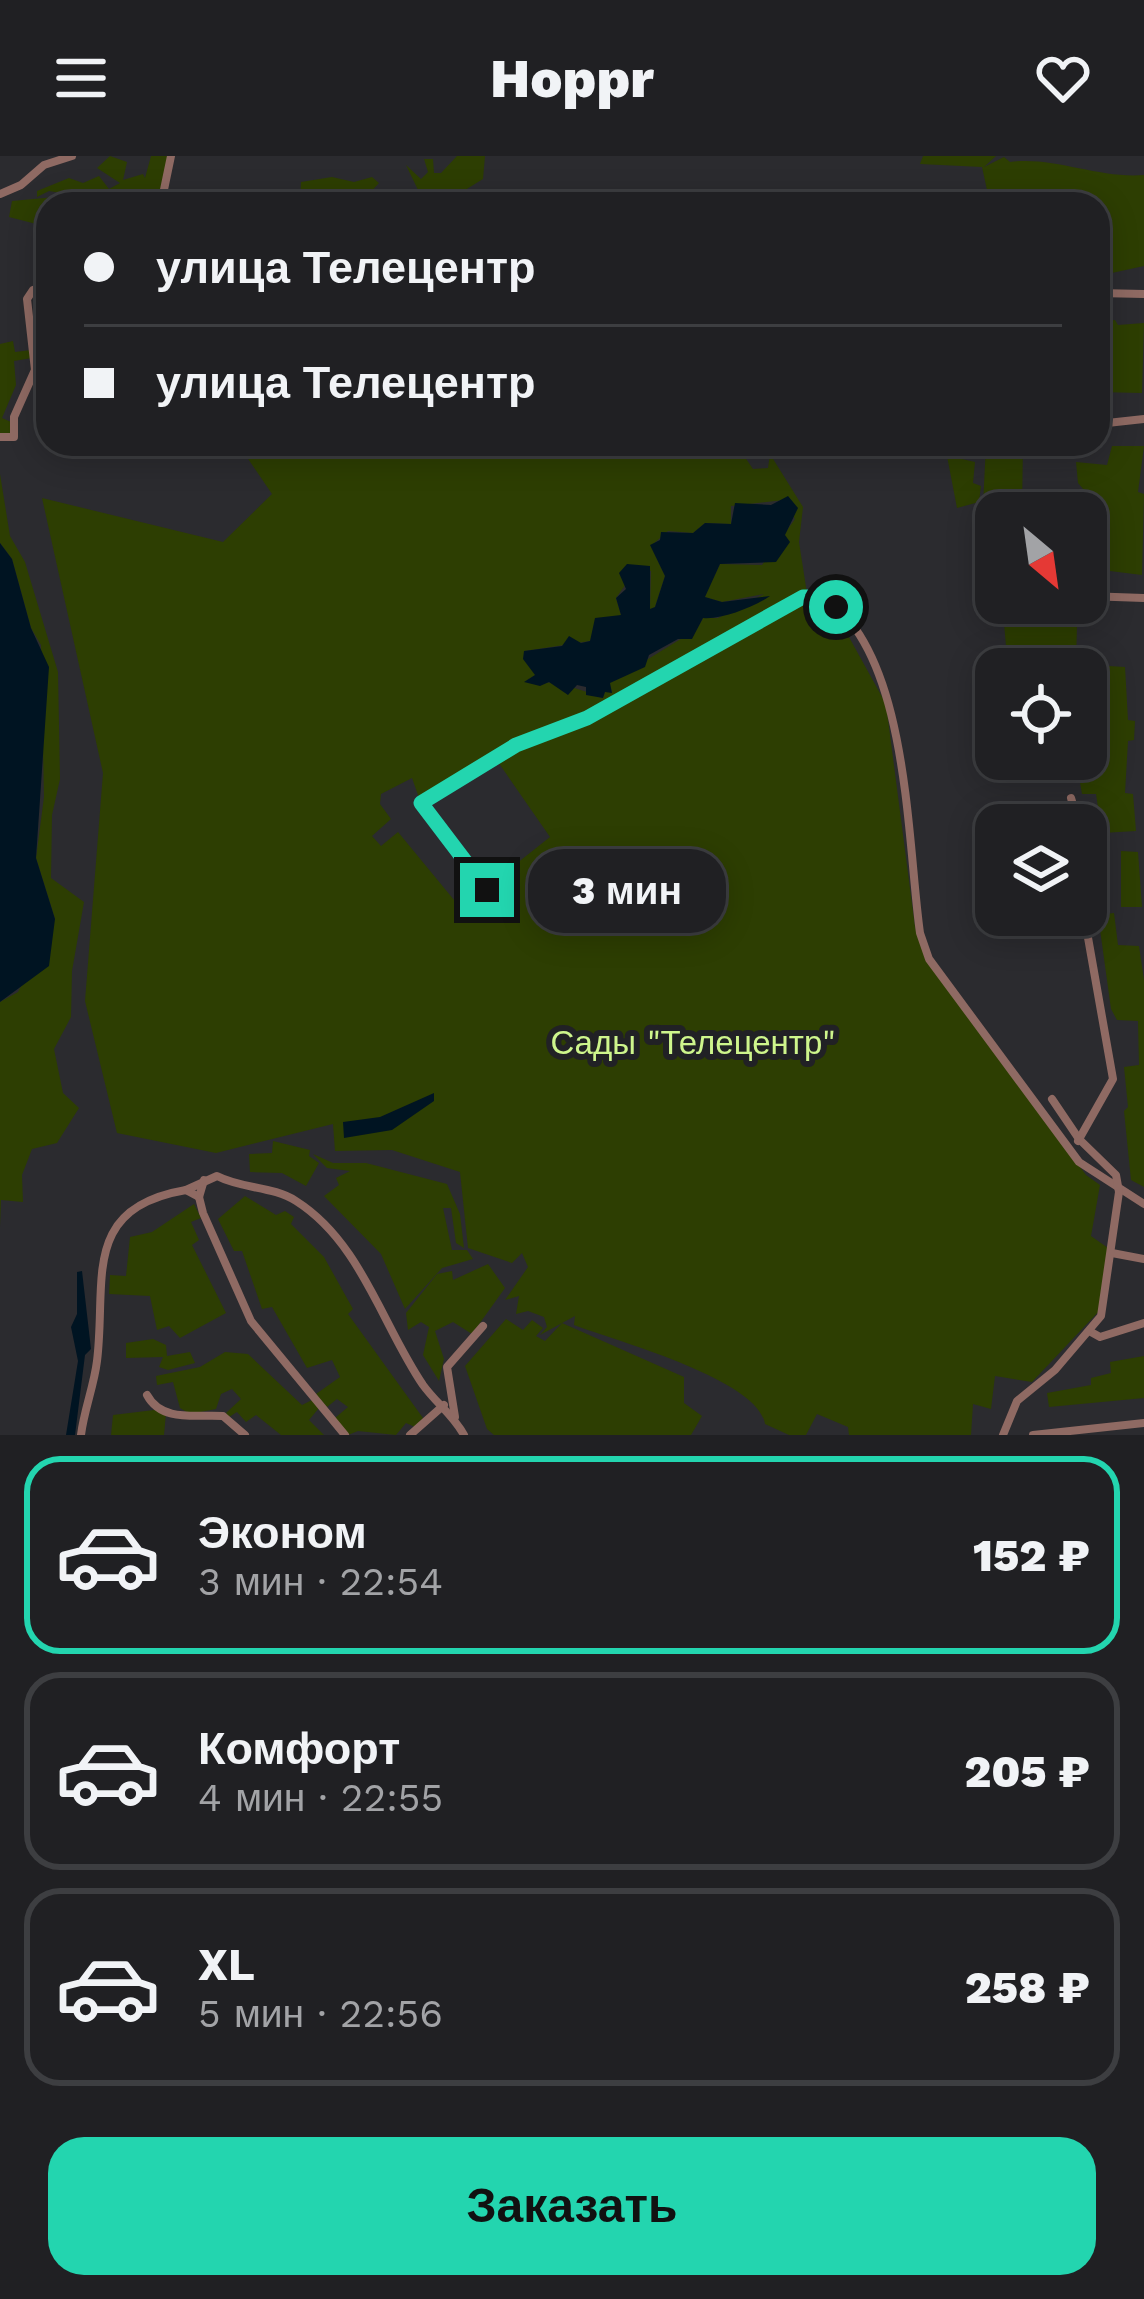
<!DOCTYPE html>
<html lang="ru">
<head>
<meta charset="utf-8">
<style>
	body { margin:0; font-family:"Work Sans",sans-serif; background:#2d2d30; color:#f1f3f6; height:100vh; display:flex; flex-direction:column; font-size:45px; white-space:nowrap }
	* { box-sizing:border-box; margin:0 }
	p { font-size:39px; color:#a2a3a6 }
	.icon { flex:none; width:66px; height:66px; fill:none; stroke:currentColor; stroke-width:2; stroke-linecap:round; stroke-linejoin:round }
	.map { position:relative; height:1279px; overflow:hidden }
	.side { display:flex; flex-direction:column; background:#202023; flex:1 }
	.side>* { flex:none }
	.top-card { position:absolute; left:36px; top:36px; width:1074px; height:264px; border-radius:36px; box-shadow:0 6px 30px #0003,0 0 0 3px #3d3e41; display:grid; align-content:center; height:264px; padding:0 48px; background:#202023 }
	.needle { width:78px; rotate:151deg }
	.tools { position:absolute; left:975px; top:336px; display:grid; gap:24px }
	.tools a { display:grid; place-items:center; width:132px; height:132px; border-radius:24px; background:#202023; box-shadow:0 6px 30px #0003,0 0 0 3px #3d3e41; font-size:60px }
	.end { position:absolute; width:54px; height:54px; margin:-27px; border:15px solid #23d5af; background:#111; box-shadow:0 0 0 6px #111 }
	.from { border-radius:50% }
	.bubble { position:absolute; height:84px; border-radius:36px; background:#202023; box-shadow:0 6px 30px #0003,0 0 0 3px #3d3e41; font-size:39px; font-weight:800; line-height:84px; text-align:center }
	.top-card b { display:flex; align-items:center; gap:42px; height:114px; font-size:45px }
	.top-card b+b { border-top:3px solid #3d3e41 }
	.top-card i { width:30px; height:30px; background:#f1f3f6 }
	ul { padding:21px 0 0; list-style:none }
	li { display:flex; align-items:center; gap:36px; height:198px; margin:0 24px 18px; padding:0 24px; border:6px solid #3d3e41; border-radius:36px }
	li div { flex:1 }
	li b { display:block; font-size:45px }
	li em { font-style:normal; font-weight:800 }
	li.current { border-color:#23d5af }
	li>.icon { width:108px; height:108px; stroke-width:1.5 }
	.action { display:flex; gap:24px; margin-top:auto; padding:24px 48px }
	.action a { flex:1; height:138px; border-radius:36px; background:#23d5af; color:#111; font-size:48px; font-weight:800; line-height:138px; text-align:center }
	header { display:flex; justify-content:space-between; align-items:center; height:156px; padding:0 48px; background:#202023; font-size:54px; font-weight:800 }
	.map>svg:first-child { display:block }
	.green { fill:#2d3e02; fill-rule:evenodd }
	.water { fill:#001422 }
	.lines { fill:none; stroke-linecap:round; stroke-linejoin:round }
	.minor { stroke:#8f6a63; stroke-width:8 }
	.route { stroke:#23d5af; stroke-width:15 }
	.labels { text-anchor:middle; stroke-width:12; stroke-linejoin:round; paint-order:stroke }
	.park-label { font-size:33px; fill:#cef58c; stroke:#212125 }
</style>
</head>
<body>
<header><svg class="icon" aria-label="menu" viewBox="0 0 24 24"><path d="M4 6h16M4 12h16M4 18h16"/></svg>Hoppr<svg class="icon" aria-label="heart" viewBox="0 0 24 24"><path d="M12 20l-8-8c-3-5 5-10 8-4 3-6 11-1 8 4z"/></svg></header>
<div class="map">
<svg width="1144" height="1279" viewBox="0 0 1144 1279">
	<rect width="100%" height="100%" fill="#2b2b2f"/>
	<g class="green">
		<polygon points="110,0 127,6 123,24 143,18 145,22 151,0 168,0 158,45 142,35 156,48 118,47 108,41 82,48 78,40 49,35 37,41 37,35 69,22 83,27 99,20 109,33 120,27 97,12"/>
		<polygon points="457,0 485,0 483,23 444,47 407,48 419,36 406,9 421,23 428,16 424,3 433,3 434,17 441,17"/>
		<path d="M923,0H996L984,11L1004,1L1010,6C1053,0 1100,23 1144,19V110L1098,120V48H975L979,37L987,34L982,11L920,8Z"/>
		<polygon points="332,21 354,26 372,21 379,27 368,39 372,48 286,48 300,44 301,26"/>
		<polygon points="55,41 65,43 64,48 48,48 48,71 9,61 12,45"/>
		<polygon points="1115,164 1118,169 1144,167 1142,237 1098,236 1098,165"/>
		<polygon points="13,185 15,196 31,194 32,202 14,205 16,229 2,262 11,266 10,280 0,277 0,188"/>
		<path d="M238,288H736L753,313L768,312L770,298L803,351L799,386L808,444L834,454L886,548L915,771L926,804L1086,1019L1100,1029L1091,1080L1108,1092L1101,1153L1032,1226L995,1220L991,1253L973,1248L971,1279H849L848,1271L817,1258L806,1279H789L765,1268C758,1223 616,1185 574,1169L575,1160L540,1179L547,1171L544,1161L528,1155L516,1158L519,1140L505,1144L528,1111L522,1097L512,1107L468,1092L460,1016L392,994L335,995L333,968L216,997L117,977L85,845L103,617L42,342L223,386L272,338ZM784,344L795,363L762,409L720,408L704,441L722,446L764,438L718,462H703L697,473L609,527L612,536H605L602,542C577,531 557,527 527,524L536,519L525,495L590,485L594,476L621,459L616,442L638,411L651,415L650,454L655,451L665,420L651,390L668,375L693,377L705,367L731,368V350ZM498,606L550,681L487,731L428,649ZM412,622L423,653L483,734L459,750L398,676L381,690L372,680L391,663L380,648L381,638Z"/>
		<polygon points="986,288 1023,288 1022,353 983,350"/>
		<polygon points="1112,290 1144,290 1138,336 1144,338 1142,419 1086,412 1086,358 1101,354 1078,327 1076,306 1107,309"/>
		<polygon points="962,296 962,303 975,306 973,327 981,330 979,346 957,352 947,300"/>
		<polygon points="0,318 10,380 25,406 58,516 60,623 52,659 51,722 84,746 72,815 71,861 54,893 63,937 79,952 57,987 32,993 22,1019 23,1046 1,1044 0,1071 0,846 18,836 55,763 36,702 44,641 41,489 31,472 12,403 0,387"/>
		<polygon points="1004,467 1077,469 1076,508 1125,511 1128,564 1135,565 1134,584 1128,585 1125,637 1133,638 1136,675 1102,677 1096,638 1082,638 1077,609 1086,603 1086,513 1025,507 1024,489 1006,490"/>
		<polygon points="1121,695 1138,696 1142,751 1121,751"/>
		<polygon points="1114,757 1118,789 1139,790 1144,824 1144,1031 1131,1024 1124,955 1128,951 1124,911 1139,909 1138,865 1117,864 1111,853 1098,759"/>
		<polygon points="273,985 310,994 309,1000 319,1007 306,1030 282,1017 250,1016 249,998 272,997"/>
		<polygon points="313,998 333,1007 366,1007 447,1028 460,1058 464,1092 456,1087 451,1052 443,1052 452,1094 467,1094 473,1103 442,1112 405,1153 381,1098 324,1040 339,1029 336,1022 350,1015 327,1012"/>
		<polygon points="245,1040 276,1059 285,1055 294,1061 291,1068 324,1101 353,1153 348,1158 423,1262 415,1271 406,1267 396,1279 358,1275 348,1279 335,1262 348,1251 337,1243 327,1251 316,1238 340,1221 332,1204 307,1212 272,1151 262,1153 242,1095 234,1095 218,1063"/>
		<polygon points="194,1048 201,1062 191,1066 199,1084 192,1089 226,1157 180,1182 169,1170 157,1174 150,1140 109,1138 110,1119 126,1120 130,1081 152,1076"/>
		<polygon points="488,1108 505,1132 472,1178 453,1166 435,1175 444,1203 439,1225 423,1199 429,1171 421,1166 408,1174 406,1157 437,1118 452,1115 453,1124"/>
		<polygon points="506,1163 523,1174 532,1164 543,1172 536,1180 545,1185 562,1167 684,1221 684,1247 702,1260 691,1279 494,1279 487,1273 465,1210"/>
		<polygon points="153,1183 166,1189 167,1200 190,1196 195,1207 168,1214 159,1211 163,1201 126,1202 126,1187"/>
		<polygon points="225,1196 248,1198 302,1249 312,1244 319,1252 309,1264 324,1279 281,1279 256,1259 246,1266 237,1256 229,1261 226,1257 241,1243 232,1233 221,1238 216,1253 190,1258 180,1252 173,1226 157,1229 156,1220 200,1211"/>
		<polygon points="1144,1200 1144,1242 1049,1251 1047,1237 1091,1229 1091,1222 1111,1217 1110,1206"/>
		<polygon points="154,1254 166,1257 164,1279 111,1279 113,1259"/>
	</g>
	<g class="water">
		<path d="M788,340L798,352L785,379L790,386L776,406L720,408L705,441L722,446L770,440C754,451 721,464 703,462L692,483H678L649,499L645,511L610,527L612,537L605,536L603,542L586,539V531L577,529L568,539L549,526L540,530L524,526L535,519L523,503L524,495L562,490L569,480L581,487L590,485L595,462L621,459L616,442L626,433L619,417L627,408L650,410V453L655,451L665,420L650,389L660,384L661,376L693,377L705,367L731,368L735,347L771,349Z"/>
		<polygon points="0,387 12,403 31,472 49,511 36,702 55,763 49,810 0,846"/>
		<polygon points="434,937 434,945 392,974 344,982 343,966 380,961"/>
		<polygon points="82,1115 91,1193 85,1199 75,1279 66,1279 78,1205 71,1171 77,1158 77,1116"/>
	</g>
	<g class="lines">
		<g class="minor">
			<polyline points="0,38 21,29 44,9 72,0"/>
			<polyline points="161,48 171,0"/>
			<polyline points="1098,137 1144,138"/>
			<polyline points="1098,268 1144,263"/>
			<polyline points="0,281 14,281 14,261 35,214 27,143 33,134 48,129"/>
			<polyline points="1086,440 1144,442"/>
			<polyline points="1071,642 1079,669"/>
			<polyline points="1086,726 1086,749"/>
			<path d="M487,734L421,647L511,591L587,562L803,441L825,442C909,498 907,685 920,777L929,803L1079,1006L1144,1048"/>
			<polyline points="1078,985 1113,923 1084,759"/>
			<polyline points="204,1024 199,1041 203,1057 251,1165 345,1279"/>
			<path d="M186,1034L217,1020C242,1033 273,1030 296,1045C361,1086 382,1169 423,1229C436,1247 453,1259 464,1279"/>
			<polyline points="1112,1097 1144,1103"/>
			<polyline points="1091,1176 1100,1181 1144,1167"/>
			<path d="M147,1239C162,1267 197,1258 223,1260L245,1279"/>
			<polyline points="455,1261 447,1211 483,1170"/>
			<path d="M81,1279C84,1254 94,1230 97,1205C107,1125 80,1052 186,1034L199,1041"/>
			<polyline points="410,1279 444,1249"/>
			<polyline points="1003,1279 1017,1245 1055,1214 1101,1160 1119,1036 1116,1019 1079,983 1052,943"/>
			<polyline points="1033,1279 1144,1267"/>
		</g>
	</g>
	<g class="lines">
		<polyline class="route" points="487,734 421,647 516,589 587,562 803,441 820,441 836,451"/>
	</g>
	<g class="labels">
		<g class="park-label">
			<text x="693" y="898">Сады "Телецентр"</text>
		</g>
	</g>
</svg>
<div class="tools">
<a><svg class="needle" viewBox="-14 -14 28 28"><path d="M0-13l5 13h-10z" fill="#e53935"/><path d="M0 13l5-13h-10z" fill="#a2a3a6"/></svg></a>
<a><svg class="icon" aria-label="locate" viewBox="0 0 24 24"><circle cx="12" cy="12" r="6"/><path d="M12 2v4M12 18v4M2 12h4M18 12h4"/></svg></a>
<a><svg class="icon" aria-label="layers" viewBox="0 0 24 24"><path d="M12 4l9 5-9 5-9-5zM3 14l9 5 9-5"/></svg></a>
</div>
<i class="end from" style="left:836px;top:451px"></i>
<i class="end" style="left:487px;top:734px"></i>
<div class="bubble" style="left:528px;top:693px;width:198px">3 мин</div>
<div class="top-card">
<b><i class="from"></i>улица Телецентр</b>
<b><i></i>улица Телецентр</b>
</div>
</div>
<section class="side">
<ul>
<li class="current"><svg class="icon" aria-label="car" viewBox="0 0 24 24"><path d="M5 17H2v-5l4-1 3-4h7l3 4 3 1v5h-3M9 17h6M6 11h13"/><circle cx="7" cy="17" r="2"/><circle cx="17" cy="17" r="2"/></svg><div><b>Эконом</b><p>3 мин · 22:54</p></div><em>152 ₽</em></li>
<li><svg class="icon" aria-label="car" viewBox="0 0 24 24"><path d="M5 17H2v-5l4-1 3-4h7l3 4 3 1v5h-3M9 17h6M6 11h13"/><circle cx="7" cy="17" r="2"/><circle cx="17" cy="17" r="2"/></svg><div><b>Комфорт</b><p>4 мин · 22:55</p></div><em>205 ₽</em></li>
<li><svg class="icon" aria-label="car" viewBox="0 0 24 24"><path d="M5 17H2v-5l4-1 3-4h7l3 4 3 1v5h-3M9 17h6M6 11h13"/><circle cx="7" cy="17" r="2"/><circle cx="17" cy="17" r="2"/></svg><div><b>XL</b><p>5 мин · 22:56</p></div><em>258 ₽</em></li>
</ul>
<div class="action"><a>Заказать</a></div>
</section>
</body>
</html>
